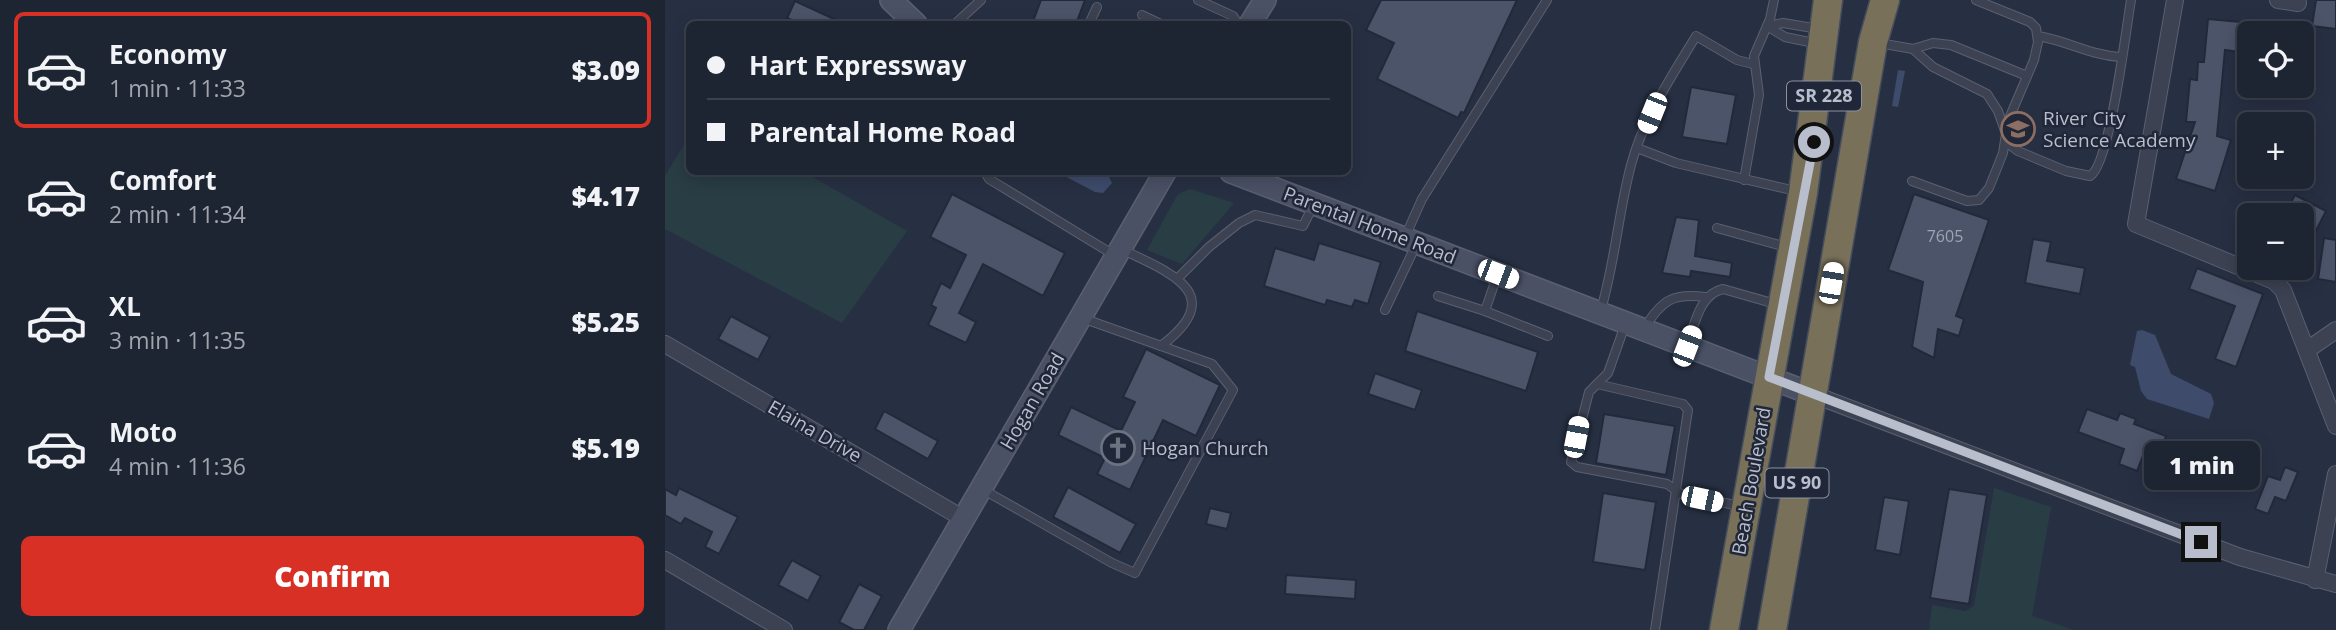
<!DOCTYPE html>
<html lang="en">
<head>
<meta charset="utf-8">
<style>
	body { margin:0; font-family:"Open Sans",sans-serif; background:#252c3a; color:#f1f3f6; height:100vh; display:flex; flex-direction:column; font-size:26px; white-space:nowrap }
	* { box-sizing:border-box; margin:0 }
	p { font-size:23px; color:#a0a4ac }
	.icon { flex:none; width:38px; height:38px; fill:none; stroke:currentColor; stroke-width:2; stroke-linecap:round; stroke-linejoin:round }
	.map { position:relative; flex:1; overflow:hidden }
	.sheet { display:flex; flex-direction:column; background:#1d2432; width:665px }
	.sheet>* { flex:none }
	.banner { position:absolute; left:21px; top:21px; width:665px; height:154px; border-radius:10px; box-shadow:0 4px 18px #0003,0 0 0 2px #3b414d; display:grid; align-content:center; height:154px; padding:0 21px; background:#1d2432 }
	.fabs { position:absolute; left:1572px; top:21px; display:grid; gap:14px }
	.fabs a { display:grid; place-items:center; width:77px; height:77px; border-radius:10px; background:#1d2432; box-shadow:0 4px 18px #0003,0 0 0 2px #3b414d; font-size:35px }
	.end { position:absolute; width:32px; height:32px; margin:-16px; border:9px solid #b9becc; background:#111; box-shadow:0 0 0 4px #111 }
	.from { border-radius:50% }
	.bubble { position:absolute; height:49px; border-radius:10px; background:#1d2432; box-shadow:0 4px 18px #0003,0 0 0 2px #3b414d; font-size:23px; font-weight:800; line-height:49px; text-align:center }
	.car { position:absolute; width:21px; height:42px; margin:-21px -10px; border-radius:9px; box-shadow:0 0 5px 2px #0007; background:linear-gradient(#fff 24%,#345 0 40%,#fff 0 76%,#345 0 86%,#fff 0) }
	.banner b { display:flex; align-items:center; gap:24px; height:66px; font-size:26px }
	.banner b+b { border-top:2px solid #3b414d }
	.banner i { width:18px; height:18px; background:#f1f3f6 }
	ul { padding:12px 0 0; list-style:none }
	li { display:flex; align-items:center; gap:21px; height:116px; margin:0 14px 10px; padding:0 7px; border:4px solid transparent; border-radius:10px }
	li div { flex:1 }
	li b { display:block; font-size:26px }
	li em { font-style:normal; font-weight:800 }
	li.current { border-color:#d93025 }
	li>.icon { width:63px; height:63px; stroke-width:1.5 }
	.action { display:flex; gap:14px; margin-top:auto; padding:14px 21px }
	.action a { flex:1; height:80px; border-radius:10px; background:#d93025; color:#fff; font-size:28px; font-weight:800; line-height:80px; text-align:center }
	main { display:flex; flex:1; min-height:0 }
	.map>svg:first-child { display:block }
	.green { fill:#293d44 }
	.water { fill:#3e4b6b }
	.building { fill:#4b5469; stroke:#22293a; stroke-width:2 }
	.lines { fill:none; stroke-linecap:round; stroke-linejoin:round }
	.lane-casing { stroke:#5a6070; stroke-width:10 }
	.street-casing { stroke:#5a6070; stroke-width:18 }
	.secondary-casing { stroke:#5a6070; stroke-width:24 }
	.highway-casing { stroke:#464d5d; stroke-width:31 }
	.lane { stroke:#3c4252; stroke-width:8 }
	.street { stroke:#3c4252; stroke-width:16 }
	.secondary { stroke:#4a5165; stroke-width:21 }
	.highway { stroke:#787059; stroke-width:28 }
	.route { stroke:#b9becc; stroke-width:9 }
	.labels { text-anchor:middle; stroke-width:5; stroke-linejoin:round; paint-order:stroke }
	.number-label { font-size:16px; fill:#9ea4b3 }
	.shield { fill:#202738; stroke:#8b91a0; stroke-width:2 }
	.shield-label { font-size:18px; font-weight:bold; fill:#b9becc }
	.poi-label { font-size:19px; fill:#b9becc; stroke:#202738; text-anchor:start }
	.street-label { font-size:19px; fill:#b9becc; stroke:#202738 }
</style>
</head>
<body>
<main>
<section class="sheet">
<ul>
<li class="current"><svg class="icon" aria-label="car" viewBox="0 0 24 24"><path d="M5 17H2v-5l4-1 3-4h7l3 4 3 1v5h-3M9 17h6M6 11h13"/><circle cx="7" cy="17" r="2"/><circle cx="17" cy="17" r="2"/></svg><div><b>Economy</b><p>1 min · 11:33</p></div><em>$3.09</em></li>
<li><svg class="icon" aria-label="car" viewBox="0 0 24 24"><path d="M5 17H2v-5l4-1 3-4h7l3 4 3 1v5h-3M9 17h6M6 11h13"/><circle cx="7" cy="17" r="2"/><circle cx="17" cy="17" r="2"/></svg><div><b>Comfort</b><p>2 min · 11:34</p></div><em>$4.17</em></li>
<li><svg class="icon" aria-label="car" viewBox="0 0 24 24"><path d="M5 17H2v-5l4-1 3-4h7l3 4 3 1v5h-3M9 17h6M6 11h13"/><circle cx="7" cy="17" r="2"/><circle cx="17" cy="17" r="2"/></svg><div><b>XL</b><p>3 min · 11:35</p></div><em>$5.25</em></li>
<li><svg class="icon" aria-label="car" viewBox="0 0 24 24"><path d="M5 17H2v-5l4-1 3-4h7l3 4 3 1v5h-3M9 17h6M6 11h13"/><circle cx="7" cy="17" r="2"/><circle cx="17" cy="17" r="2"/></svg><div><b>Moto</b><p>4 min · 11:36</p></div><em>$5.19</em></li>
</ul>
<div class="action"><a>Confirm</a></div>
</section>
<div class="map">
<svg width="1671" height="630" viewBox="0 0 1671 630">
	<rect width="100%" height="100%" fill="#273043"/>
	<g class="green">
		<polygon points="24,136 24,172 139,172 242,231 177,323 0,229 0,176"/>
		<polygon points="525,189 569,203 517,264 482,250 513,194"/>
		<polygon points="1329,488 1386,507 1367,616 1409,630 1264,630 1267,605 1300,611 1309,606"/>
	</g>
	<g class="water">
		<polygon points="1233,70 1240,71 1233,107 1227,106"/>
		<polygon points="392,172 443,175 447,183 438,193 430,192"/>
		<polygon points="1477,330 1490,335 1506,374 1546,394 1549,403 1544,419 1482,399 1476,391 1470,367 1465,365 1472,331"/>
	</g>
	<g class="building">
		<polygon points="376,0 420,0 411,24 367,24"/>
		<polygon points="716,0 852,0 799,113 796,112 793,118 712,79 729,43 701,30"/>
		<polygon points="1651,0 1671,0 1671,29 1647,26"/>
		<polygon points="130,1 180,24 136,24 122,18"/>
		<polygon points="1543,19 1576,22 1574,52 1560,50 1552,136 1566,140 1550,191 1511,179 1530,122 1521,122 1525,79 1532,80 1533,62 1539,62"/>
		<polygon points="1026,87 1071,95 1062,144 1017,137"/>
		<polygon points="287,194 400,253 378,296 318,264 294,313 311,322 301,343 263,325 271,308 266,305 276,283 285,288 301,255 265,237"/>
		<polygon points="1249,194 1324,220 1291,316 1299,319 1294,336 1273,329 1269,358 1247,347 1258,282 1223,270"/>
		<polygon points="1630,195 1661,211 1636,260 1636,215 1619,215"/>
		<polygon points="1011,217 1034,220 1030,256 1067,263 1065,277 1026,271 1025,277 997,273"/>
		<polygon points="1659,238 1671,240 1671,282 1653,279"/>
		<polygon points="1368,239 1386,242 1382,261 1420,268 1415,294 1360,283"/>
		<polygon points="654,243 716,262 703,304 690,300 687,307 662,300 660,305 599,286 610,248 649,260"/>
		<polygon points="1532,268 1598,294 1571,367 1550,359 1570,306 1524,289"/>
		<polygon points="752,311 873,352 861,391 740,351"/>
		<polygon points="66,316 105,337 93,360 53,339"/>
		<polygon points="481,349 555,385 531,436 498,420 465,490 432,474 440,458 393,435 406,407 456,431 470,402 458,397"/>
		<polygon points="710,373 757,390 750,410 703,394"/>
		<polygon points="1422,409 1452,420 1455,413 1471,419 1469,424 1501,436 1497,448 1483,443 1472,471 1454,464 1459,449 1413,432"/>
		<polygon points="219,411 273,441 263,459 210,429"/>
		<polygon points="939,414 1010,426 1001,475 931,463"/>
		<polygon points="1620,467 1633,472 1621,501 1610,497 1603,514 1590,509 1603,476 1615,480"/>
		<polygon points="403,487 471,524 455,553 388,517"/>
		<polygon points="14,488 73,517 54,554 40,547 47,532 20,518 16,524 0,515 0,489 11,495"/>
		<polygon points="1284,489 1322,495 1304,604 1265,598"/>
		<polygon points="938,493 991,502 980,570 928,562"/>
		<polygon points="1219,497 1244,501 1235,555 1210,550"/>
		<polygon points="545,508 566,513 562,529 541,524"/>
		<polygon points="127,560 156,576 143,601 113,585"/>
		<polygon points="621,575 691,580 690,599 620,594"/>
		<polygon points="194,584 217,596 199,630 189,630 174,622"/>
	</g>
	<g class="lines">
		<g class="lane-casing">
			<g id="lane">
				<polyline points="533,0 568,16 573,24"/>
				<polyline points="477,15 496,24"/>
				<polyline points="290,24 316,0"/>
				<polyline points="424,24 432,7"/>
				<polyline points="1102,26 1120,37 1154,44"/>
				<polyline points="1102,26 1118,23 1154,29"/>
				<path d="M1373,36C1403,41 1424,55 1455,57"/>
				<polyline points="1214,43 1248,49 1268,43 1286,45 1362,76"/>
				<path d="M1248,49L1268,67L1322,94L1333,111L1345,145L1353,151L1401,171L1425,176C1445,165 1461,29 1466,0"/>
				<polyline points="972,148 1011,163 1135,192"/>
				<polyline points="320,172 324,179 449,255"/>
				<polyline points="1079,180 1094,95 1089,56 1105,19 1109,0"/>
				<polyline points="1247,181 1302,201 1314,200 1324,188 1338,153 1343,121 1369,60 1373,42 1371,28 1365,22 1311,0"/>
				<polyline points="1052,228 1125,248"/>
				<polyline points="740,237 757,199 882,0"/>
				<path d="M456,249C504,272 565,294 496,346"/>
				<polyline points="832,276 820,311 883,336"/>
				<polyline points="513,278 544,247 574,223 590,215 638,226 648,206"/>
				<polyline points="773,296 820,311"/>
				<polyline points="720,310 751,245"/>
				<path d="M935,313C950,264 953,214 966,165C978,119 1007,76 1031,36L1072,60L1088,64"/>
				<polyline points="960,325 943,373 924,392 906,462 912,467 1002,484 1016,494 1075,506"/>
				<path d="M980,327C997,300 1008,293 1040,297"/>
				<path d="M1022,345C1030,325 1034,294 1058,289L1114,305"/>
				<polyline points="932,384 1018,404 1023,410 990,630"/>
				<polyline points="317,489 447,563 470,573 568,390 547,364 417,318"/>
			</g>
		</g>
		<g class="street-casing">
			<g id="street">
				<polyline points="1510,0 1471,224 1609,281 1618,290 1671,426"/>
				<polyline points="1613,0 1633,3"/>
				<polyline points="0,344 299,519"/>
				<polyline points="1642,350 1671,330"/>
				<polyline points="1147,394 1575,557 1671,584"/>
				<polyline points="0,560 119,630"/>
				<polyline points="1650,580 1671,474"/>
			</g>
		</g>
		<g class="secondary-casing">
			<g id="secondary">
				<polyline points="226,0 251,24"/>
				<polyline points="585,24 600,0"/>
				<polyline points="566,172 1147,394"/>
				<polyline points="234,630 500,172"/>
			</g>
		</g>
		<g class="highway-casing">
			<g id="highway">
				<polyline points="1059,630 1138,193 1163,0"/>
				<polyline points="1107,630 1208,42 1220,0"/>
			</g>
		</g>
		<use href="#lane" class="lane"/>
		<use href="#street" class="street"/>
		<use href="#secondary" class="secondary"/>
		<use href="#highway" class="highway"/>
	</g>
	<g class="lines">
		<polyline class="route" points="1149,142 1104,377 1536,542"/>
	</g>
	<defs>
		<g id="school-ring" transform="scale(1.75)"><circle r="9.5" fill="#202738" stroke="#8d6e63" stroke-width="1.5"/><path d="M0-5L7-2L0 1L-7-2ZM-4 1L0 2.5L4 1V4Q0 6-4 4Z" fill="#8d6e63"/></g>
		<g id="church-ring" transform="scale(1.75)"><circle r="9.5" fill="#202738" stroke="#6b7280" stroke-width="1.5"/><path d="M-1.2-6h2.4v3.5h3.3v2.4h-3.3V6h-2.4V-.1h-3.3v-2.4h3.3Z" fill="#6b7280"/></g>
	</defs>
	<g fill-rule="evenodd">
		<use href="#school-ring" x="1353" y="129"/>
		<use href="#church-ring" x="453" y="448"/>
	</g>
	<g class="labels">
		<g class="number-label">
			<text x="1280" y="242">7605</text>
		</g>
		<g class="shield">
			<rect x="1122" y="81.5" width="74" height="29" rx="5"/>
			<rect x="1100.5" y="468.5" width="63" height="29" rx="5"/>
		</g>
		<g class="shield-label">
			<text x="1159" y="102">SR 228</text>
			<text x="1132" y="489">US 90</text>
		</g>
		<g class="poi-label">
			<text x="1378" y="125">River City<tspan x="1378" dy="22">Science Academy</tspan></text>
			<text x="477" y="455">Hogan Church</text>
		</g>
		<g class="street-label">
			<text transform="translate(705 225) rotate(21)" y="7">Parental Home Road</text>
			<text transform="translate(367 401) rotate(-60)" y="7">Hogan Road</text>
			<text transform="translate(150 431) rotate(30)" y="7">Elaina Drive</text>
			<text transform="translate(1086 481) rotate(-80)" y="7">Beach Boulevard</text>
		</g>
	</g>
</svg>
<div class="fabs">
<a><svg class="icon" aria-label="locate" viewBox="0 0 24 24"><circle cx="12" cy="12" r="6"/><path d="M12 2v4M12 18v4M2 12h4M18 12h4"/></svg></a>
<a>+</a>
<a>−</a>
</div>
<i class="end from" style="left:1149px;top:142px"></i>
<i class="end" style="left:1536px;top:542px"></i>
<div class="bubble" style="left:1479px;top:441px;width:116px">1 min</div>
<i class="car" style="left:987px;top:113px;rotate:202deg"></i>
<i class="car" style="left:833px;top:274px;rotate:111deg"></i>
<i class="car" style="left:1166px;top:283px;rotate:10deg"></i>
<i class="car" style="left:1022px;top:346px;rotate:21deg"></i>
<i class="car" style="left:911px;top:437px;rotate:11deg"></i>
<i class="car" style="left:1037px;top:499px;rotate:102deg"></i>
<div class="banner">
<b><i class="from"></i>Hart Expressway</b>
<b><i></i>Parental Home Road</b>
</div>
</div>
</main>
</body>
</html>
